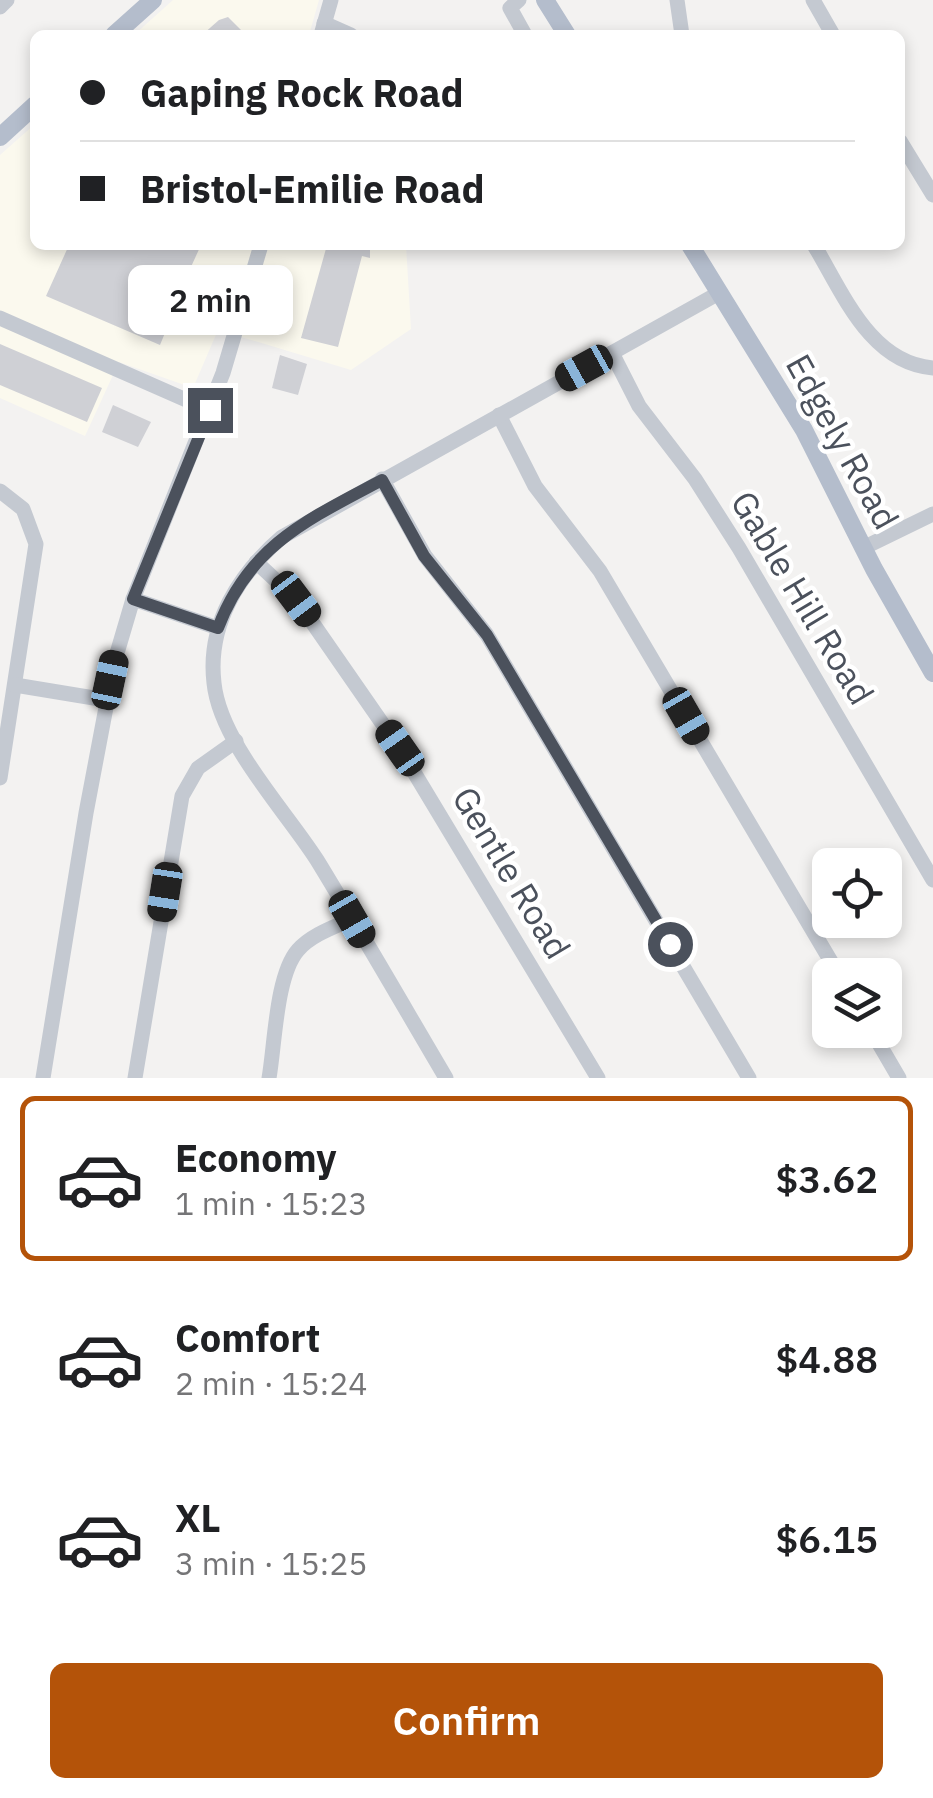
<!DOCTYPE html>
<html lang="en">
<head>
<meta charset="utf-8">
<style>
	body { margin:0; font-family:"IBM Plex Sans",sans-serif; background:#f6f6f6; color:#202124; height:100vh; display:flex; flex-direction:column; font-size:38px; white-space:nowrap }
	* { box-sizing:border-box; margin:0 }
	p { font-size:32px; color:#757577 }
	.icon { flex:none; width:55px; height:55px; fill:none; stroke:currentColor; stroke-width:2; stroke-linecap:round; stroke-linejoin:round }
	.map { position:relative; height:1078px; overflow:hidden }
	.details { display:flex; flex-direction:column; background:#fff; flex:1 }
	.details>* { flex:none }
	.hud { position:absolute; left:30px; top:30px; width:875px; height:220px; border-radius:15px; box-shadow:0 5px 15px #0003; display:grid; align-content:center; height:220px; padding:0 50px; background:#fff }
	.controls { position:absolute; left:812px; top:848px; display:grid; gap:20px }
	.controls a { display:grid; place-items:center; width:90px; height:90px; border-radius:15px; background:#fff; box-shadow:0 5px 15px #0003; font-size:50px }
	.end { position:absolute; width:45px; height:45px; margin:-22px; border:12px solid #4b515c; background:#fff; box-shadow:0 0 0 5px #fff }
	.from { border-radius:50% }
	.bubble { position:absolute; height:70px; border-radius:15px; background:#fff; box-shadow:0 5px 15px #0003; font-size:32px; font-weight:600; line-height:70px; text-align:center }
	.car { position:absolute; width:30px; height:60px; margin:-30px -15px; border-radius:12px; box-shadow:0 0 8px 2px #0007; background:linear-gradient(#222 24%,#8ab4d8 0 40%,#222 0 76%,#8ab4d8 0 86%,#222 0) }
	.hud b { display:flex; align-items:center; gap:35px; height:95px; font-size:38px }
	.hud b+b { border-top:2px solid #e0e0e0 }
	.hud i { width:25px; height:25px; background:#202124 }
	ul { padding:18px 0 0; list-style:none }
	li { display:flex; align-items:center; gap:30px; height:165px; margin:0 20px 15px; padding:0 30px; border:5px solid transparent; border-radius:15px }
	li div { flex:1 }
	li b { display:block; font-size:38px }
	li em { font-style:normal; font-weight:600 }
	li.current { border-color:#b45309 }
	li>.icon { width:90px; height:90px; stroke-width:1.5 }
	.action { display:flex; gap:20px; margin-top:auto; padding:20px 50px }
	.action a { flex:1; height:115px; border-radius:15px; background:#b45309; color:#fff; font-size:40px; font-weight:600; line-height:115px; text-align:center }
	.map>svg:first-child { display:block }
	.commercial { fill:#fbf9ee }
	.building { fill:#cfd0d5 }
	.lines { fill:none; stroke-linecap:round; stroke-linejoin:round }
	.minor { stroke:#c4c9d1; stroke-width:15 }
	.major { stroke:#b4bdcc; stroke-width:18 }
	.route { stroke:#4b515c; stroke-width:12 }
	.labels { text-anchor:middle; stroke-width:9; stroke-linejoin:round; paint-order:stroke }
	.street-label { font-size:35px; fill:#4b515c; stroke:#fff }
</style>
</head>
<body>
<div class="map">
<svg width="933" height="1078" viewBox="0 0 933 1078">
	<rect width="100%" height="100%" fill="#f3f2f1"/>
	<g class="commercial">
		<polygon points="173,0 319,0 309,35 134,35"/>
		<polygon points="35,124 35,245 406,245 411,329 351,370 218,330 193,388 119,362 85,436 0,398 0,155"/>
	</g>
	<g class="building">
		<polygon points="228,17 246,35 202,35 219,20"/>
		<polygon points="69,245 201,245 190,269 209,277 198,301 181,294 160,345 46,296"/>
		<polygon points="327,245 370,245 370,258 362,256 338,347 301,338"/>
		<polygon points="0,344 102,388 87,422 0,385"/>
		<polygon points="280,355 307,364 298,395 272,388"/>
		<polygon points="113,405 151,422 138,447 102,432"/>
	</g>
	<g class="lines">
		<g class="minor">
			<polyline points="519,0 510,8 525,35"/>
			<polyline points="677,0 682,35"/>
			<polyline points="813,0 833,35"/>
			<polyline points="0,7 7,0"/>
			<polyline points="324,23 351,35"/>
			<polyline points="321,35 331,0"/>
			<polyline points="900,141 933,195"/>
			<path d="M814,245C843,293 870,363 933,368"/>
			<polyline points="0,318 209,410"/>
			<polyline points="612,353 639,406 695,479 739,548 933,880"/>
			<polyline points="499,415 535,486 600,571 839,975"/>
			<polyline points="382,479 425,556 487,635 749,1078"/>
			<polyline points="0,491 23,509 36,544 0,778"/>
			<polyline points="863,548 933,514"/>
			<polyline points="256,562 296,599 400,749 598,1078"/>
			<polyline points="133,599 218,628"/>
			<polyline points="15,685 106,700"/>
			<polyline points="871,1030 899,1078"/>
			<polyline points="43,1078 86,813 115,660 133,599 223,373 261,245"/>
			<polyline points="135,1078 182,796 198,768 236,741"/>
			<path d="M269,1078C275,1044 276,975 298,950C311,935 334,927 352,919"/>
			<path d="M446,1078C403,1005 361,932 317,860C285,810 220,742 214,683C207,624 239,574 282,537L719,293"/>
		</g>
		<g class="major">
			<polyline points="545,0 567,35"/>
			<polyline points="114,35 153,0"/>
			<polyline points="0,137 35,105"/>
			<polyline points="690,245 804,430 874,569 933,673"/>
		</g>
	</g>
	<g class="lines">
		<path class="route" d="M210,410L133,599L218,628C249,545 309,519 382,480L424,556L487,635L670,944"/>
	</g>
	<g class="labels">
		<g class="street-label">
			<text transform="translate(842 442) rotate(61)" y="12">Edgely Road</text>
			<text transform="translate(802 598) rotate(59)" y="12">Gable Hill Road</text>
			<text transform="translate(511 873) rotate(59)" y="12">Gentle Road</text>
		</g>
	</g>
</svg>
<div class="controls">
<a><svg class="icon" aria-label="locate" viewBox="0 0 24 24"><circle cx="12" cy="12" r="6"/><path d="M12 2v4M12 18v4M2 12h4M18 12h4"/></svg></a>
<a><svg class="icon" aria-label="layers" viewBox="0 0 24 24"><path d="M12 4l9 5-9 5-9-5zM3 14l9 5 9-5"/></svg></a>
</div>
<i class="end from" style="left:670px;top:944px"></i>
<i class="end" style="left:210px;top:410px"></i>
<div class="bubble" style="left:128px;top:265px;width:165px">2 min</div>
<i class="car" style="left:584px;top:368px;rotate:241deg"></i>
<i class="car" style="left:296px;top:599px;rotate:143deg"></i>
<i class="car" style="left:110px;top:680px;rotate:12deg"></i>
<i class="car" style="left:686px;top:716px;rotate:150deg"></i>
<i class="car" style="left:400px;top:748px;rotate:325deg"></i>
<i class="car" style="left:165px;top:892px;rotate:189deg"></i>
<i class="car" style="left:352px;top:919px;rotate:150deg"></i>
<div class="hud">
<b><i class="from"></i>Gaping Rock Road</b>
<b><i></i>Bristol-Emilie Road</b>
</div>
</div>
<section class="details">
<ul>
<li class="current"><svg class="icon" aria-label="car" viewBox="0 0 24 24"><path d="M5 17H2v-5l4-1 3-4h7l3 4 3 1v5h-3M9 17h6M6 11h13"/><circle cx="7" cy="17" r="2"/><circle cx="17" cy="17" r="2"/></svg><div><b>Economy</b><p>1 min · 15:23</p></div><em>$3.62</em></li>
<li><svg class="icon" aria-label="car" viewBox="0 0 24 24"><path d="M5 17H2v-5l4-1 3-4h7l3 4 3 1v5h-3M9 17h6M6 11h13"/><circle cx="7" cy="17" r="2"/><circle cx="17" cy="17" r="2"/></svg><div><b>Comfort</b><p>2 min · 15:24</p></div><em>$4.88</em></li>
<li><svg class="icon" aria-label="car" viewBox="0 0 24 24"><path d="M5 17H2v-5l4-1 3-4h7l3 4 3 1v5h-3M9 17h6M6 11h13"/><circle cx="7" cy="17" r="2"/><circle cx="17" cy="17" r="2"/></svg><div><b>XL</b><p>3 min · 15:25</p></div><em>$6.15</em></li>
</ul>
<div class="action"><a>Confirm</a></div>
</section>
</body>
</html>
